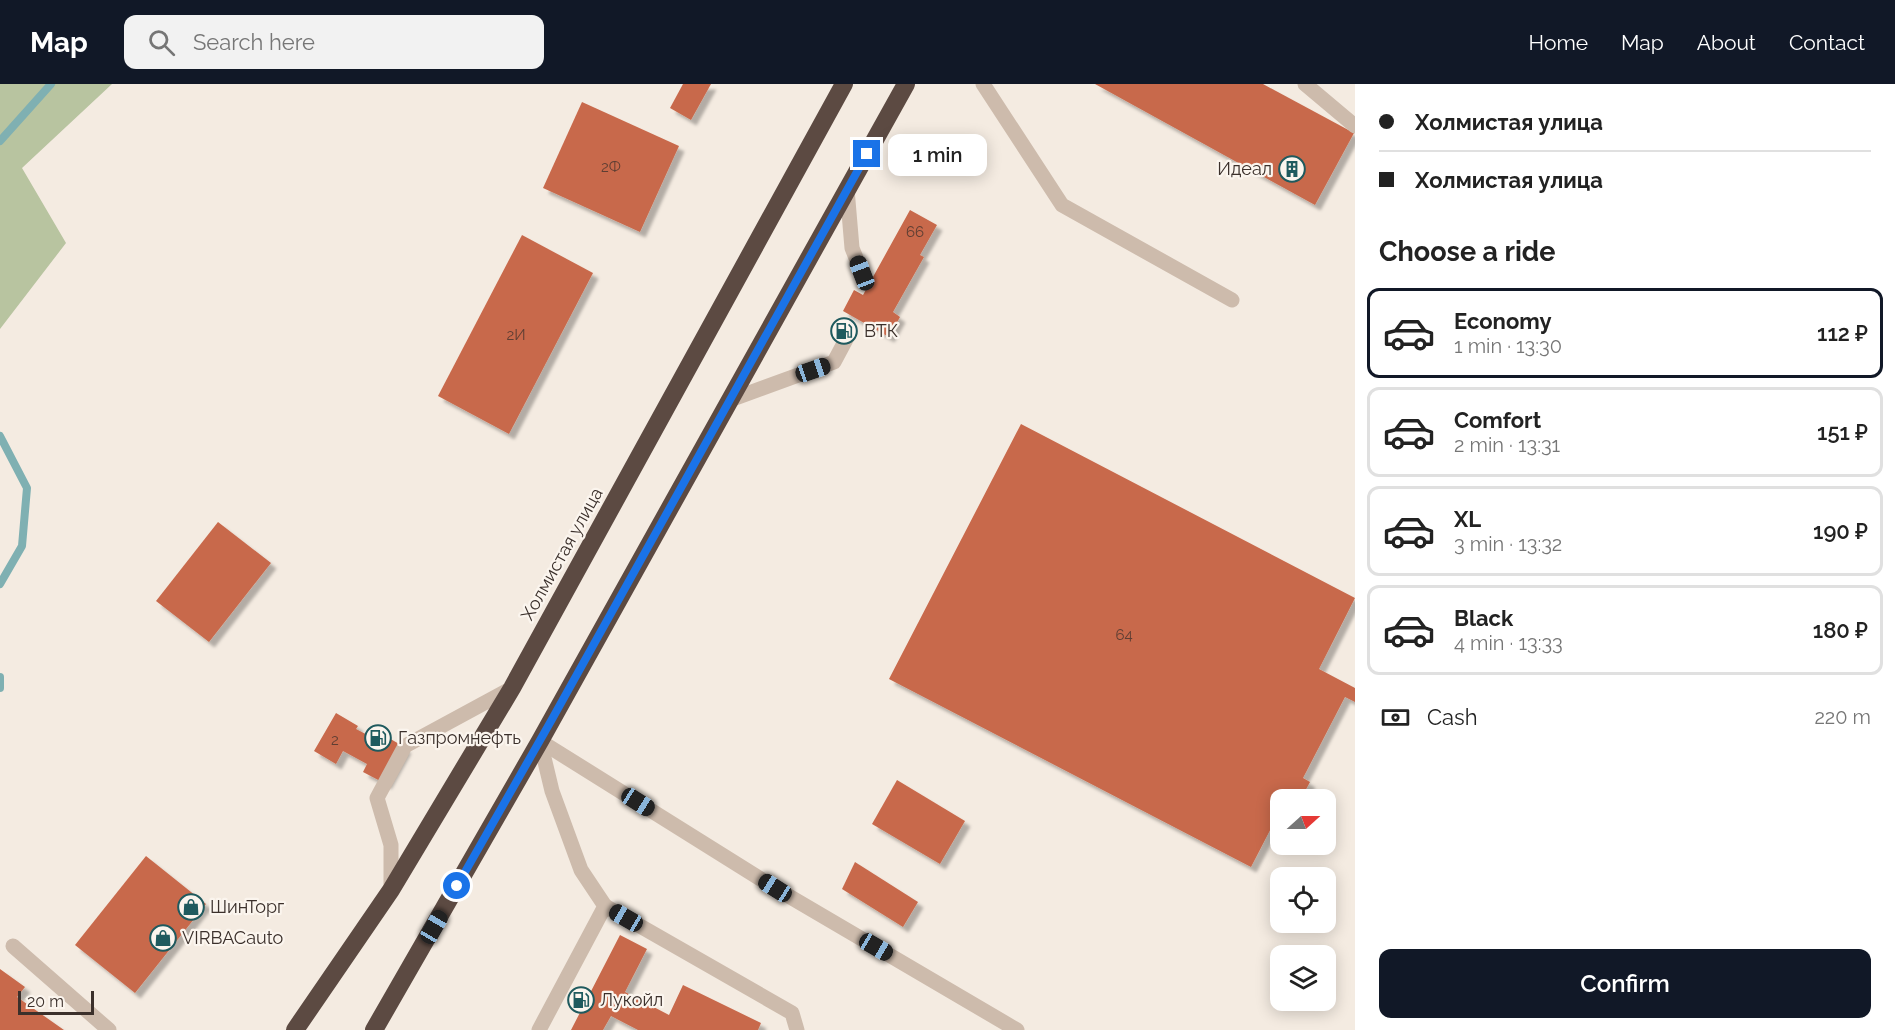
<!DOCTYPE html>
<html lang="en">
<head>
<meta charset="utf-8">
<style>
	body { margin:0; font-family:Raleway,sans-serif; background:#f2f2f2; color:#222; height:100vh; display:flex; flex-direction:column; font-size:22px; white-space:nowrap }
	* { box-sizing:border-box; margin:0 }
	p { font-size:20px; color:#767676 }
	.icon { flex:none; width:33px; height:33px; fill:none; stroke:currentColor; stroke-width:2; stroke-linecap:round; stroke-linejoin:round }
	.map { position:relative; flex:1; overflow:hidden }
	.side { display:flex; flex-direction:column; background:#fff; width:540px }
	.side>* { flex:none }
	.top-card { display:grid; align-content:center; height:132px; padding:0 24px; background:#fff }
	.needle { width:39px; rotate:69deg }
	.tools { position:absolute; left:1270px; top:705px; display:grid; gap:12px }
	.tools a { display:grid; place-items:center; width:66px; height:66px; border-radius:12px; background:#fff; box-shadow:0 3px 15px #0003; font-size:30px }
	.scale { position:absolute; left:18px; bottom:15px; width:76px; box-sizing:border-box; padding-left:6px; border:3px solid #3b302b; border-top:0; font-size:16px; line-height:21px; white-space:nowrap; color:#3b302b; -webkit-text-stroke:4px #fbf5ee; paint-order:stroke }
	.end { position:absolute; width:27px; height:27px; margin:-14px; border:8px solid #1a73e8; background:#fff; box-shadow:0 0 0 3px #fff }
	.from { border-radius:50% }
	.bubble { position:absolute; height:42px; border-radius:12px; background:#fff; box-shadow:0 3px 15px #0003; font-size:20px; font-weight:600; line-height:42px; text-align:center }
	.car { position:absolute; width:18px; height:36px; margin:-18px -9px; border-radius:8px; box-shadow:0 0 4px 2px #0007; background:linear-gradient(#222 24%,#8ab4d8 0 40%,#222 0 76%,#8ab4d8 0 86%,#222 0) }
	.top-card b { display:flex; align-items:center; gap:21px; height:57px; font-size:22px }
	.top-card b+b { border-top:2px solid #e0e0e0 }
	.top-card i { width:15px; height:15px; background:#222 }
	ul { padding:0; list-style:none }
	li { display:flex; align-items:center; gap:18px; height:90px; margin:0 12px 9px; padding:0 12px; border:3px solid #e0e0e0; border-radius:12px }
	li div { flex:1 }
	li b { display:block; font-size:22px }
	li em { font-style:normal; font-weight:600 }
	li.current { border-color:#111827 }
	li>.icon { width:54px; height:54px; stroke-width:1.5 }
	h2 { padding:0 24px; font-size:27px; line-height:72px }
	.pay { display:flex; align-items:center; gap:15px; height:66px; padding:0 24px; font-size:22px }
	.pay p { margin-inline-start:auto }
	.cta { display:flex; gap:12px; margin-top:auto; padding:12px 24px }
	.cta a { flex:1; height:69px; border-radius:12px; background:#111827; color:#fff; font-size:24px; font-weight:600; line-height:69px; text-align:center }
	header { display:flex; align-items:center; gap:36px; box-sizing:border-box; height:84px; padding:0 30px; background:#111827; color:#fff }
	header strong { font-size:28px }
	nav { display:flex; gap:33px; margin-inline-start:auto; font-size:21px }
	.search { width:420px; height:54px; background:#f2f2f2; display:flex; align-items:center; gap:15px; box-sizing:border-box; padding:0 21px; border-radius:12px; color:#767676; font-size:22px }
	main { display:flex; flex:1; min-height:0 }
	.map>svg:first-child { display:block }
	.green { fill:#b8c4a0 }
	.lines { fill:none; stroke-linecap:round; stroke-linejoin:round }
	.stream { stroke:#7fb0b2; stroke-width:8 }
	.building { fill:#c8694b; filter:url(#shadow) }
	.lane { stroke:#cdbbac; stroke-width:15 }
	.street { stroke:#cdbbac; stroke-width:15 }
	.highway { stroke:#5c4a42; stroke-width:18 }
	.route { stroke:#1a73e8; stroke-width:8 }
	.labels { text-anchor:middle; stroke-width:4.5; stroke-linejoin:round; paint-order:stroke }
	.number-label { font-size:15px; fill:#5e3e33 }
	.poi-label { font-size:18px; fill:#3b302b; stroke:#fbf5ee; text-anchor:start }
	.street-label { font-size:18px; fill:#3b302b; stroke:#fbf5ee }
</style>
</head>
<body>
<header>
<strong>Map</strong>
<div class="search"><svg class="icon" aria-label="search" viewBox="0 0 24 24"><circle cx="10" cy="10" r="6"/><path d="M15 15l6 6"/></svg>Search here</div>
<nav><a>Home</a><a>Map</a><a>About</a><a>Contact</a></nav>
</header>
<main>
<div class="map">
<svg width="1355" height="946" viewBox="0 0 1355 946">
	<defs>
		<filter id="shadow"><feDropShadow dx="5.5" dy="5.5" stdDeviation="1.5" flood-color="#0004"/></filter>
	</defs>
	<rect width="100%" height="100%" fill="#f4ebe1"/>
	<polygon class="green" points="0,0 112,0 22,84 66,159 0,245"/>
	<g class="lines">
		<g class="stream">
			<polyline points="0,57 51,0"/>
			<polyline points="0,352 27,404 22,462 0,500"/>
			<polyline points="0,593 0,604"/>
		</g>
	</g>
	<g class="building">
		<polygon points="683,0 711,0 691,36 670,24"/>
		<polygon points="1095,0 1263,0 1354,49 1315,121"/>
		<polygon points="582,18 679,62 640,148 543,104"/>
		<polygon points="910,126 937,141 920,171 924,173 893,228 900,233 889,253 843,227 854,206 863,211"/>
		<polygon points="522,151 593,189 509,350 438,312"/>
		<polygon points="1021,340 1355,514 1319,585 1355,604 1355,618 1345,613 1303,694 1310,698 1303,711 1291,705 1286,716 1281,716 1281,725 1251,783 889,595"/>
		<polygon points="218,438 271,479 209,558 156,517"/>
		<polygon points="336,629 358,642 356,645 379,657 382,650 406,664 386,700 363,688 367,680 343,667 336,680 314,667"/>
		<polygon points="897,696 965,737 940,780 872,740"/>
		<polygon points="146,772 206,820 135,909 75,861"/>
		<polygon points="855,778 918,818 903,843 842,805"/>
		<polygon points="620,851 647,865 625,908 669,931 683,901 761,939 758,946 638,946 611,932 603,946 571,946"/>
		<polygon points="0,885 25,903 17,913 64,946 0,946"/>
	</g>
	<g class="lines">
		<g class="lane">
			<polyline points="983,0 1062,121 1232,216"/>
			<polyline points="1305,0 1355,42"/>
			<polyline points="847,105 852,164 862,189"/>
			<polyline points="730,316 834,278 850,248"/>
			<polyline points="391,806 391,761 377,714 405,662 512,604"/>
			<polyline points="605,822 792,929 797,946"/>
			<polyline points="13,862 109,946"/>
			<polyline points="539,946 605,822 581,786 552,707 540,657"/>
		</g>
		<polyline class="street" points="540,657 775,804 1017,946"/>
		<g class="highway">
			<polyline points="295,946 391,806 512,604 844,0"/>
			<polyline points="374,946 540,657 906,0"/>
		</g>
	</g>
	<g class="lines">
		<polyline class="route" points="457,802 551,637 867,70"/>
	</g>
	<defs>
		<g id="building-ring" transform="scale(1.35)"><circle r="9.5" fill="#fbf5ee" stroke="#1f5a5e" stroke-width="1.5"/><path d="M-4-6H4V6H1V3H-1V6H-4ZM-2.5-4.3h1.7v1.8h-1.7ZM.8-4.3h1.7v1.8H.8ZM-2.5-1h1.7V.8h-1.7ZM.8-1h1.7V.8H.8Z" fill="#1f5a5e"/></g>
		<g id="fuel-ring" transform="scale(1.35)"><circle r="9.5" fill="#fbf5ee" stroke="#1f5a5e" stroke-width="1.5"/><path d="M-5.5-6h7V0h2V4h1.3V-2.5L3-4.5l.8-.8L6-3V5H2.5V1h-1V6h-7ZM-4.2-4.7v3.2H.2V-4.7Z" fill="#1f5a5e"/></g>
		<g id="shop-ring" transform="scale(1.35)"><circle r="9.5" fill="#fbf5ee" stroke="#1f5a5e" stroke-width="1.5"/><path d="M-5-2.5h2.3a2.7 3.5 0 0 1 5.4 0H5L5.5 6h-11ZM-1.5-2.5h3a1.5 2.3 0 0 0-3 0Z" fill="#1f5a5e"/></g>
	</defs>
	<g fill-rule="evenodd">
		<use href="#building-ring" x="1292" y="85"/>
		<use href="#fuel-ring" x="844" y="247"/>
		<use href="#fuel-ring" x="378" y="654"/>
		<use href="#shop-ring" x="191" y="823"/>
		<use href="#shop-ring" x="163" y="854"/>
		<use href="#fuel-ring" x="581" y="916"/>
	</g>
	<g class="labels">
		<g class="number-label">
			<text x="611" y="88">2Ф</text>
			<text x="915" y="153">66</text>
			<text x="516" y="256">2И</text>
			<text x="1124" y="556">64</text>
			<text x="335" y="661">2</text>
		</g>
		<g class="poi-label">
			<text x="1272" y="91" text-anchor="end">Идеал</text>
			<text x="864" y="253">ВТК</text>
			<text x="398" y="660">Газпромнефть</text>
			<text x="210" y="829">ШинТорг</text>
			<text x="182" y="860">VIRBACauto</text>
			<text x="600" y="922">Лукойл</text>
		</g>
		<g class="street-label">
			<text transform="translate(562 470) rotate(-61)" y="6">Холмистая улица</text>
		</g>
	</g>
</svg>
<div class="tools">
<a><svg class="needle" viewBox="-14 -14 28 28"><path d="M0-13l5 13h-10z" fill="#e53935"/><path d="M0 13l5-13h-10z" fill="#767676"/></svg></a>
<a><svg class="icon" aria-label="locate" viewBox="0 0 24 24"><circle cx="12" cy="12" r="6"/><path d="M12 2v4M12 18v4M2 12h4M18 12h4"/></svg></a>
<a><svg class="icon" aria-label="layers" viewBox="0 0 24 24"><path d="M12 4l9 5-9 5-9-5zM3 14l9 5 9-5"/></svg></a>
</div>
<div class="scale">20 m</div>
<i class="end from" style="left:457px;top:802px"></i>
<i class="end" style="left:867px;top:70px"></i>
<div class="bubble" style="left:888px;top:50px;width:99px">1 min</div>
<i class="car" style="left:862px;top:189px;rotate:339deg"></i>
<i class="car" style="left:813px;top:286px;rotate:71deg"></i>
<i class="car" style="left:638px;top:718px;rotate:122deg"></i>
<i class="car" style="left:775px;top:804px;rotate:302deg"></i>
<i class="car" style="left:626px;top:834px;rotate:300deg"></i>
<i class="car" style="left:434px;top:843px;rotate:30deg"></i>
<i class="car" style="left:876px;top:863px;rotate:120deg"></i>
</div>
<section class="side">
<div class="top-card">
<b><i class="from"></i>Холмистая улица</b>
<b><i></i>Холмистая улица</b>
</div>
<h2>Choose a ride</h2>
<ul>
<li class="current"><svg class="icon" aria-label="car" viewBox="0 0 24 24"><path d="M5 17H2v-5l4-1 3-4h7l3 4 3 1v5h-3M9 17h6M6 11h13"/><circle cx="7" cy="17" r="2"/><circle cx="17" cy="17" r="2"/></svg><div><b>Economy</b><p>1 min · 13:30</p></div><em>112 ₽</em></li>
<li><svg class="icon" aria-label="car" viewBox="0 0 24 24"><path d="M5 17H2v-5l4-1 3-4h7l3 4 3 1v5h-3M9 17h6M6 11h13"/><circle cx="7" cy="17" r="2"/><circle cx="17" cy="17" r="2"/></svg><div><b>Comfort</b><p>2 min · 13:31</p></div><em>151 ₽</em></li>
<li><svg class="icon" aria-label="car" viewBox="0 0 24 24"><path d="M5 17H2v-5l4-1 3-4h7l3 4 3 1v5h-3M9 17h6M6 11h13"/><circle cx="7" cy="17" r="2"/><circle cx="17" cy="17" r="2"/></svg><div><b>XL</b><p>3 min · 13:32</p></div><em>190 ₽</em></li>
<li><svg class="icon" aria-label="car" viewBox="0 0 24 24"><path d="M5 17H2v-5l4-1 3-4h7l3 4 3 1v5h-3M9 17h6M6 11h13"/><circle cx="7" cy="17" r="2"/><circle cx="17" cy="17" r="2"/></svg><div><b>Black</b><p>4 min · 13:33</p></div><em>180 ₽</em></li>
</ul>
<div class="pay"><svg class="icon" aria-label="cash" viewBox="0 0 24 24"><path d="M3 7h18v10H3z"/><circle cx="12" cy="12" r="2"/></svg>Cash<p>220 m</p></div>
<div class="cta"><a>Confirm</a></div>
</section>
</main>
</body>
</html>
